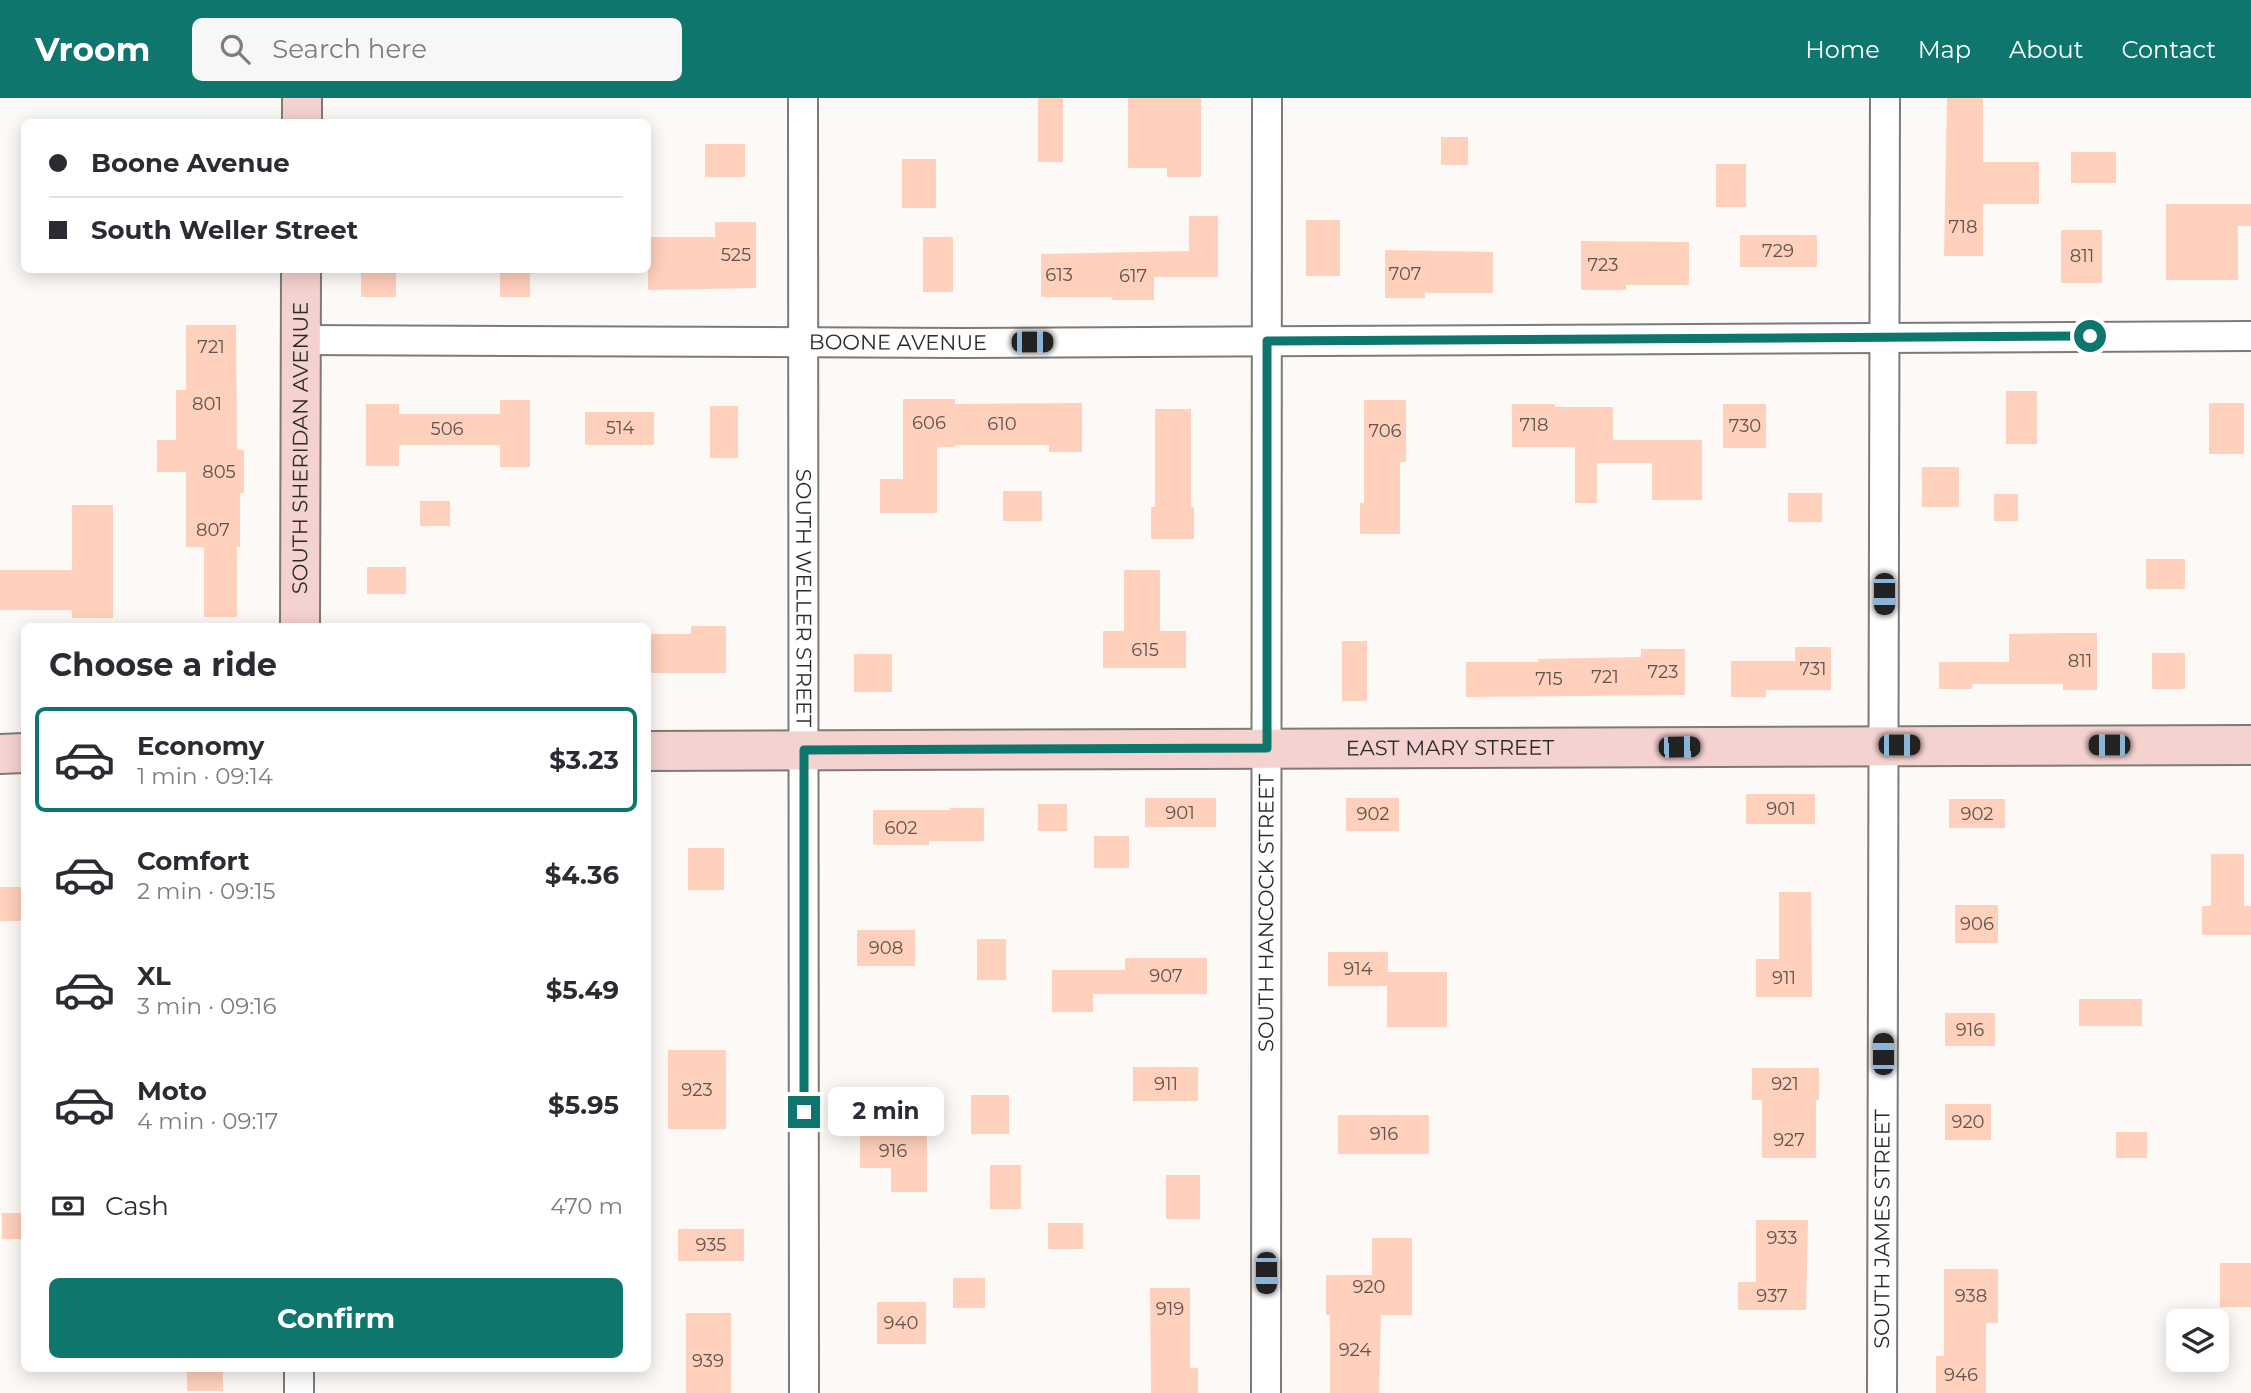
<!DOCTYPE html>
<html lang="en">
<head>
<meta charset="utf-8">
<style>
	body { margin:0; font-family:Montserrat,sans-serif; background:#f7f7f7; color:#2b2b33; height:100vh; display:flex; flex-direction:column; font-size:26px; white-space:nowrap }
	* { box-sizing:border-box; margin:0 }
	p { font-size:23px; color:#7c7c81 }
	.icon { flex:none; width:38px; height:38px; fill:none; stroke:currentColor; stroke-width:2; stroke-linecap:round; stroke-linejoin:round }
	.map { position:relative; flex:1; overflow:hidden }
	.sheet { position:absolute; left:21px; top:525px; width:630px; height:749px; display:flex; flex-direction:column; background:#fff; border-radius:10px; box-shadow:0 4px 18px #0003 }
	.sheet>* { flex:none }
	.hud { position:absolute; left:21px; top:21px; width:630px; height:154px; border-radius:10px; box-shadow:0 4px 18px #0003; display:grid; align-content:center; height:154px; padding:0 28px; background:#fff }
	.controls { position:absolute; left:2166px; top:1211px; display:grid; gap:14px }
	.controls a { display:grid; place-items:center; width:63px; height:63px; border-radius:10px; background:#fff; box-shadow:0 4px 18px #0003; font-size:35px }
	.end { position:absolute; width:32px; height:32px; margin:-16px; border:9px solid #0f766e; background:#fff; box-shadow:0 0 0 4px #fff }
	.from { border-radius:50% }
	.bubble { position:absolute; height:49px; border-radius:10px; background:#fff; box-shadow:0 4px 18px #0003; font-size:23px; font-weight:700; line-height:49px; text-align:center }
	.car { position:absolute; width:21px; height:42px; margin:-21px -10px; border-radius:9px; box-shadow:0 0 5px 2px #0007; background:linear-gradient(#222 24%,#8ab4d8 0 40%,#222 0 76%,#8ab4d8 0 86%,#222 0) }
	.hud b { display:flex; align-items:center; gap:24px; height:66px; font-size:26px }
	.hud b+b { border-top:2px solid #e1e1e2 }
	.hud i { width:18px; height:18px; background:#2b2b33 }
	ul { padding:0; list-style:none }
	li { display:flex; align-items:center; gap:21px; height:105px; margin:0 14px 10px; padding:0 14px; border:4px solid transparent; border-radius:10px }
	li div { flex:1 }
	li b { display:block; font-size:26px }
	li em { font-style:normal; font-weight:700 }
	li.current { border-color:#0f766e }
	li>.icon { width:63px; height:63px; stroke-width:1.5 }
	h2 { padding:0 28px; font-size:32px; line-height:84px }
	.pay { display:flex; align-items:center; gap:18px; height:77px; padding:0 28px; font-size:26px }
	.pay p { margin-inline-start:auto }
	.button { display:flex; gap:14px; margin-top:auto; padding:14px 28px }
	.button a { flex:1; height:80px; border-radius:10px; background:#0f766e; color:#fff; font-size:28px; font-weight:700; line-height:80px; text-align:center }
	header { display:flex; align-items:center; gap:42px; box-sizing:border-box; height:98px; padding:0 35px; background:#0f766e; color:#fff }
	header strong { font-size:33px }
	nav { display:flex; gap:38px; margin-inline-start:auto; font-size:24px }
	.search { width:490px; height:63px; background:#f7f7f7; display:flex; align-items:center; gap:18px; box-sizing:border-box; padding:0 24px; border-radius:10px; color:#7c7c81; font-size:26px }
	.map>svg:first-child { display:block }
	.building { fill:#ffd0bc }
	.lines { fill:none; stroke-linecap:round; stroke-linejoin:round }
	.street-casing { stroke:#7e7a78; stroke-width:32 }
	.secondary-casing { stroke:#7e7a78; stroke-width:42 }
	.street { stroke:#fff; stroke-width:28 }
	.secondary { stroke:#f4d2d0; stroke-width:38 }
	.route { stroke:#0f766e; stroke-width:9 }
	.labels { text-anchor:middle; stroke-width:5; stroke-linejoin:round; paint-order:stroke }
	.number-label { font-size:18px; fill:#60544e }
	.street-label { font-size:21px; fill:#2b2a29; stroke:#fff }
</style>
</head>
<body>
<header>
<strong>Vroom</strong>
<div class="search"><svg class="icon" aria-label="search" viewBox="0 0 24 24"><circle cx="10" cy="10" r="6"/><path d="M15 15l6 6"/></svg>Search here</div>
<nav><a>Home</a><a>Map</a><a>About</a><a>Contact</a></nav>
</header>
<div class="map">
<svg width="2251" height="1295" viewBox="0 0 2251 1295">
	<rect width="100%" height="100%" fill="#fdf9f7"/>
	<g class="building">
		<rect x="1038" y="0" width="25" height="64"/>
		<polygon points="1128,0 1201,0 1201,79 1167,79 1167,70 1128,70"/>
		<polygon points="1947,0 1983,0 1983,64 2039,64 2039,106 1983,106 1983,158 1944,158"/>
		<rect x="1441" y="39" width="27" height="28"/>
		<rect x="705" y="46" width="40" height="33"/>
		<rect x="2071" y="54" width="45" height="31"/>
		<rect x="902" y="61" width="34" height="49"/>
		<rect x="1716" y="66" width="30" height="43"/>
		<polygon points="2166,106 2251,106 2251,128 2238,128 2238,182 2166,182"/>
		<polygon points="1189,118 1218,118 1218,179 1154,179 1154,202 1112,202 1112,199 1041,199 1041,156 1189,153"/>
		<rect x="1306" y="122" width="34" height="56"/>
		<polygon points="715,124 756,124 756,190 648,192 648,139 715,139"/>
		<rect x="2061" y="132" width="41" height="53"/>
		<rect x="1740" y="137" width="77" height="32"/>
		<rect x="923" y="139" width="30" height="55"/>
		<polygon points="1581,143 1689,144 1689,187 1626,187 1626,192 1581,192"/>
		<polygon points="1385,152 1493,154 1493,195 1425,195 1425,200 1385,200"/>
		<rect x="361" y="172" width="35" height="27"/>
		<rect x="500" y="172" width="30" height="27"/>
		<polygon points="186,227 236,227 237,352 244,352 244,395 240,395 240,449 237,449 237,519 204,519 204,449 186,449 186,374 157,374 157,342 176,342 176,292 186,292"/>
		<rect x="2006" y="293" width="31" height="53"/>
		<polygon points="903,301 955,301 955,306 1082,305 1082,354 1049,354 1049,347 955,347 955,349 937,349 937,415 880,415 880,381 903,381"/>
		<polygon points="500,302 530,302 530,369 500,369 500,347 399,347 399,368 366,368 366,306 399,306 399,316 500,316"/>
		<polygon points="1364,302 1406,302 1406,364 1400,364 1400,436 1360,436 1360,405 1364,405"/>
		<rect x="2209" y="305" width="35" height="51"/>
		<polygon points="1512,306 1555,306 1555,309 1613,309 1613,342 1702,342 1702,402 1652,402 1652,365 1597,365 1597,405 1575,405 1575,349 1512,349"/>
		<rect x="1723" y="306" width="43" height="44"/>
		<rect x="710" y="308" width="28" height="52"/>
		<polygon points="1155,311 1191,311 1191,409 1194,409 1194,441 1151,441 1151,409 1155,409"/>
		<rect x="585" y="314" width="69" height="33"/>
		<rect x="1922" y="369" width="37" height="40"/>
		<rect x="1003" y="393" width="39" height="30"/>
		<rect x="1788" y="395" width="34" height="29"/>
		<rect x="1994" y="396" width="24" height="27"/>
		<rect x="420" y="403" width="30" height="25"/>
		<polygon points="72,407 113,407 113,520 72,520 72,512 0,512 0,472 72,472"/>
		<rect x="2146" y="461" width="39" height="30"/>
		<rect x="367" y="469" width="39" height="27"/>
		<polygon points="1124,472 1160,472 1160,533 1186,533 1186,570 1103,570 1103,533 1124,533"/>
		<polygon points="691,528 726,528 726,575 648,575 648,536 691,536"/>
		<polygon points="2063,535 2097,535 2097,592 2063,592 2063,586 1972,586 1972,591 1939,591 1939,564 2009,564 2009,536"/>
		<rect x="1342" y="543" width="25" height="60"/>
		<polygon points="1795,549 1831,549 1831,592 1766,592 1766,599 1731,599 1731,563 1795,563"/>
		<polygon points="1641,551 1685,551 1685,597 1466,599 1466,564 1538,564 1538,561 1641,559"/>
		<rect x="2152" y="555" width="33" height="36"/>
		<rect x="854" y="556" width="38" height="38"/>
		<rect x="1746" y="696" width="69" height="30"/>
		<rect x="1145" y="700" width="71" height="29"/>
		<rect x="1346" y="700" width="53" height="33"/>
		<rect x="1949" y="701" width="56" height="29"/>
		<rect x="1038" y="706" width="29" height="27"/>
		<polygon points="950,710 984,710 984,743 929,743 929,747 873,747 873,712 950,712"/>
		<rect x="1094" y="738" width="35" height="32"/>
		<rect x="688" y="750" width="36" height="42"/>
		<polygon points="2211,756 2244,756 2244,808 2251,808 2251,837 2202,837 2202,808 2211,808"/>
		<rect x="0" y="789" width="24" height="34"/>
		<polygon points="1779,794 1811,794 1812,899 1756,899 1756,861 1779,861"/>
		<rect x="1955" y="807" width="43" height="38"/>
		<rect x="857" y="832" width="58" height="36"/>
		<rect x="977" y="841" width="29" height="41"/>
		<polygon points="1328,854 1388,854 1388,874 1447,874 1447,929 1387,929 1387,888 1328,888"/>
		<polygon points="1125,860 1207,860 1207,896 1093,896 1093,914 1052,914 1052,872 1125,872"/>
		<rect x="2079" y="901" width="63" height="27"/>
		<rect x="1945" y="915" width="50" height="33"/>
		<rect x="668" y="952" width="58" height="79"/>
		<rect x="1133" y="969" width="65" height="34"/>
		<polygon points="1752,970 1819,970 1819,1002 1816,1002 1816,1060 1762,1060 1762,1002 1752,1002"/>
		<rect x="971" y="997" width="38" height="39"/>
		<rect x="1945" y="1006" width="46" height="36"/>
		<rect x="1338" y="1017" width="91" height="39"/>
		<rect x="2116" y="1034" width="31" height="26"/>
		<polygon points="860,1036 927,1036 927,1094 891,1094 891,1070 860,1070"/>
		<rect x="990" y="1067" width="31" height="44"/>
		<rect x="1166" y="1077" width="34" height="44"/>
		<rect x="2" y="1115" width="22" height="26"/>
		<polygon points="1756,1122 1808,1122 1806,1212 1738,1212 1738,1184 1756,1184"/>
		<rect x="1048" y="1125" width="35" height="26"/>
		<rect x="678" y="1131" width="66" height="32"/>
		<polygon points="1372,1140 1412,1140 1412,1217 1381,1217 1379,1295 1330,1295 1330,1217 1326,1217 1326,1177 1372,1177"/>
		<rect x="2220" y="1165" width="31" height="44"/>
		<polygon points="1944,1171 1998,1171 1998,1225 1986,1225 1986,1295 1936,1295 1936,1258 1944,1258"/>
		<rect x="953" y="1180" width="32" height="30"/>
		<polygon points="1150,1190 1190,1190 1190,1270 1198,1270 1198,1295 1151,1295"/>
		<rect x="877" y="1204" width="49" height="42"/>
		<rect x="686" y="1215" width="45" height="80"/>
		<rect x="187" y="1270" width="36" height="23"/>
	</g>
	<g class="lines">
		<g class="street-casing">
			<g id="street">
				<path id="s1" d="M803,0L804,1295"/>
				<path id="s2" d="M301,242L961,245L2251,238"/>
				<polyline points="299,1270 299,1295"/>
				<path id="s3" d="M1266,1295L1267,0"/>
				<path id="s4" d="M1882,1295L1885,0"/>
			</g>
		</g>
		<g class="secondary-casing">
			<g id="secondary">
				<polyline points="302,24 302,0"/>
				<path id="s5" d="M300,528L301,172"/>
				<path id="s6" d="M648,653L2251,647"/>
				<polyline points="0,656 24,655"/>
			</g>
		</g>
		<use href="#street" class="street"/>
		<use href="#secondary" class="secondary"/>
	</g>
	<g class="lines">
		<polyline class="route" points="804,1014 804,652 1267,650 1267,243 2090,238"/>
	</g>
	<g class="labels">
		<g class="number-label">
			<text x="1963" y="135">718</text>
			<text x="1778" y="159">729</text>
			<text x="736" y="163">525</text>
			<text x="2082" y="164">811</text>
			<text x="1603" y="173">723</text>
			<text x="1405" y="182">707</text>
			<text x="1059" y="183">613</text>
			<text x="1133" y="184">617</text>
			<text x="211" y="255">721</text>
			<text x="207" y="312">801</text>
			<text x="929" y="331">606</text>
			<text x="1002" y="332">610</text>
			<text x="1534" y="333">718</text>
			<text x="1745" y="334">730</text>
			<text x="620" y="336">514</text>
			<text x="447" y="337">506</text>
			<text x="1385" y="339">706</text>
			<text x="219" y="380">805</text>
			<text x="213" y="438">807</text>
			<text x="1145" y="558">615</text>
			<text x="2080" y="569">811</text>
			<text x="1813" y="577">731</text>
			<text x="1663" y="580">723</text>
			<text x="1605" y="585">721</text>
			<text x="1549" y="587">715</text>
			<text x="1781" y="717">901</text>
			<text x="1180" y="721">901</text>
			<text x="1373" y="722">902</text>
			<text x="1977" y="722">902</text>
			<text x="901" y="736">602</text>
			<text x="1977" y="832">906</text>
			<text x="886" y="856">908</text>
			<text x="1358" y="877">914</text>
			<text x="1166" y="884">907</text>
			<text x="1784" y="886">911</text>
			<text x="1970" y="938">916</text>
			<text x="1166" y="992">911</text>
			<text x="1785" y="992">921</text>
			<text x="697" y="998">923</text>
			<text x="1968" y="1030">920</text>
			<text x="1384" y="1042">916</text>
			<text x="1789" y="1048">927</text>
			<text x="893" y="1059">916</text>
			<text x="1782" y="1146">933</text>
			<text x="711" y="1153">935</text>
			<text x="1369" y="1195">920</text>
			<text x="1772" y="1204">937</text>
			<text x="1971" y="1204">938</text>
			<text x="1170" y="1217">919</text>
			<text x="901" y="1231">940</text>
			<text x="1355" y="1258">924</text>
			<text x="708" y="1269">939</text>
			<text x="1961" y="1283">946</text>
		</g>
		<g class="street-label">
			<text dy="7" stroke="none"><textPath href="#s2" startOffset="597">BOONE AVENUE</textPath></text>
			<text dy="7" stroke="none"><textPath href="#s5" startOffset="178">SOUTH SHERIDAN AVENUE</textPath></text>
			<text dy="7" stroke="none"><textPath href="#s1" startOffset="500">SOUTH WELLER STREET</textPath></text>
			<text dy="7" stroke="none"><textPath href="#s6" startOffset="802">EAST MARY STREET</textPath></text>
			<text dy="7" stroke="none"><textPath href="#s3" startOffset="480">SOUTH HANCOCK STREET</textPath></text>
			<text dy="7" stroke="none"><textPath href="#s4" startOffset="164">SOUTH JAMES STREET</textPath></text>
		</g>
	</g>
</svg>
<div class="controls">
<a><svg class="icon" aria-label="layers" viewBox="0 0 24 24"><path d="M12 4l9 5-9 5-9-5zM3 14l9 5 9-5"/></svg></a>
</div>
<i class="end from" style="left:2090px;top:238px"></i>
<i class="end" style="left:804px;top:1014px"></i>
<div class="bubble" style="left:828px;top:989px;width:116px">2 min</div>
<i class="car" style="left:1032px;top:244px;rotate:90deg"></i>
<i class="car" style="left:1884px;top:496px;rotate:180deg"></i>
<i class="car" style="left:1899px;top:647px;rotate:90deg"></i>
<i class="car" style="left:2109px;top:647px;rotate:270deg"></i>
<i class="car" style="left:1679px;top:649px;rotate:89deg"></i>
<i class="car" style="left:1883px;top:956px;rotate:0deg"></i>
<i class="car" style="left:1266px;top:1175px;rotate:180deg"></i>
<div class="hud">
<b><i class="from"></i>Boone Avenue</b>
<b><i></i>South Weller Street</b>
</div>
<section class="sheet">
<h2>Choose a ride</h2>
<ul>
<li class="current"><svg class="icon" aria-label="car" viewBox="0 0 24 24"><path d="M5 17H2v-5l4-1 3-4h7l3 4 3 1v5h-3M9 17h6M6 11h13"/><circle cx="7" cy="17" r="2"/><circle cx="17" cy="17" r="2"/></svg><div><b>Economy</b><p>1 min · 09:14</p></div><em>$3.23</em></li>
<li><svg class="icon" aria-label="car" viewBox="0 0 24 24"><path d="M5 17H2v-5l4-1 3-4h7l3 4 3 1v5h-3M9 17h6M6 11h13"/><circle cx="7" cy="17" r="2"/><circle cx="17" cy="17" r="2"/></svg><div><b>Comfort</b><p>2 min · 09:15</p></div><em>$4.36</em></li>
<li><svg class="icon" aria-label="car" viewBox="0 0 24 24"><path d="M5 17H2v-5l4-1 3-4h7l3 4 3 1v5h-3M9 17h6M6 11h13"/><circle cx="7" cy="17" r="2"/><circle cx="17" cy="17" r="2"/></svg><div><b>XL</b><p>3 min · 09:16</p></div><em>$5.49</em></li>
<li><svg class="icon" aria-label="car" viewBox="0 0 24 24"><path d="M5 17H2v-5l4-1 3-4h7l3 4 3 1v5h-3M9 17h6M6 11h13"/><circle cx="7" cy="17" r="2"/><circle cx="17" cy="17" r="2"/></svg><div><b>Moto</b><p>4 min · 09:17</p></div><em>$5.95</em></li>
</ul>
<div class="pay"><svg class="icon" aria-label="cash" viewBox="0 0 24 24"><path d="M3 7h18v10H3z"/><circle cx="12" cy="12" r="2"/></svg>Cash<p>470 m</p></div>
<div class="button"><a>Confirm</a></div>
</section>
</div>
</body>
</html>
